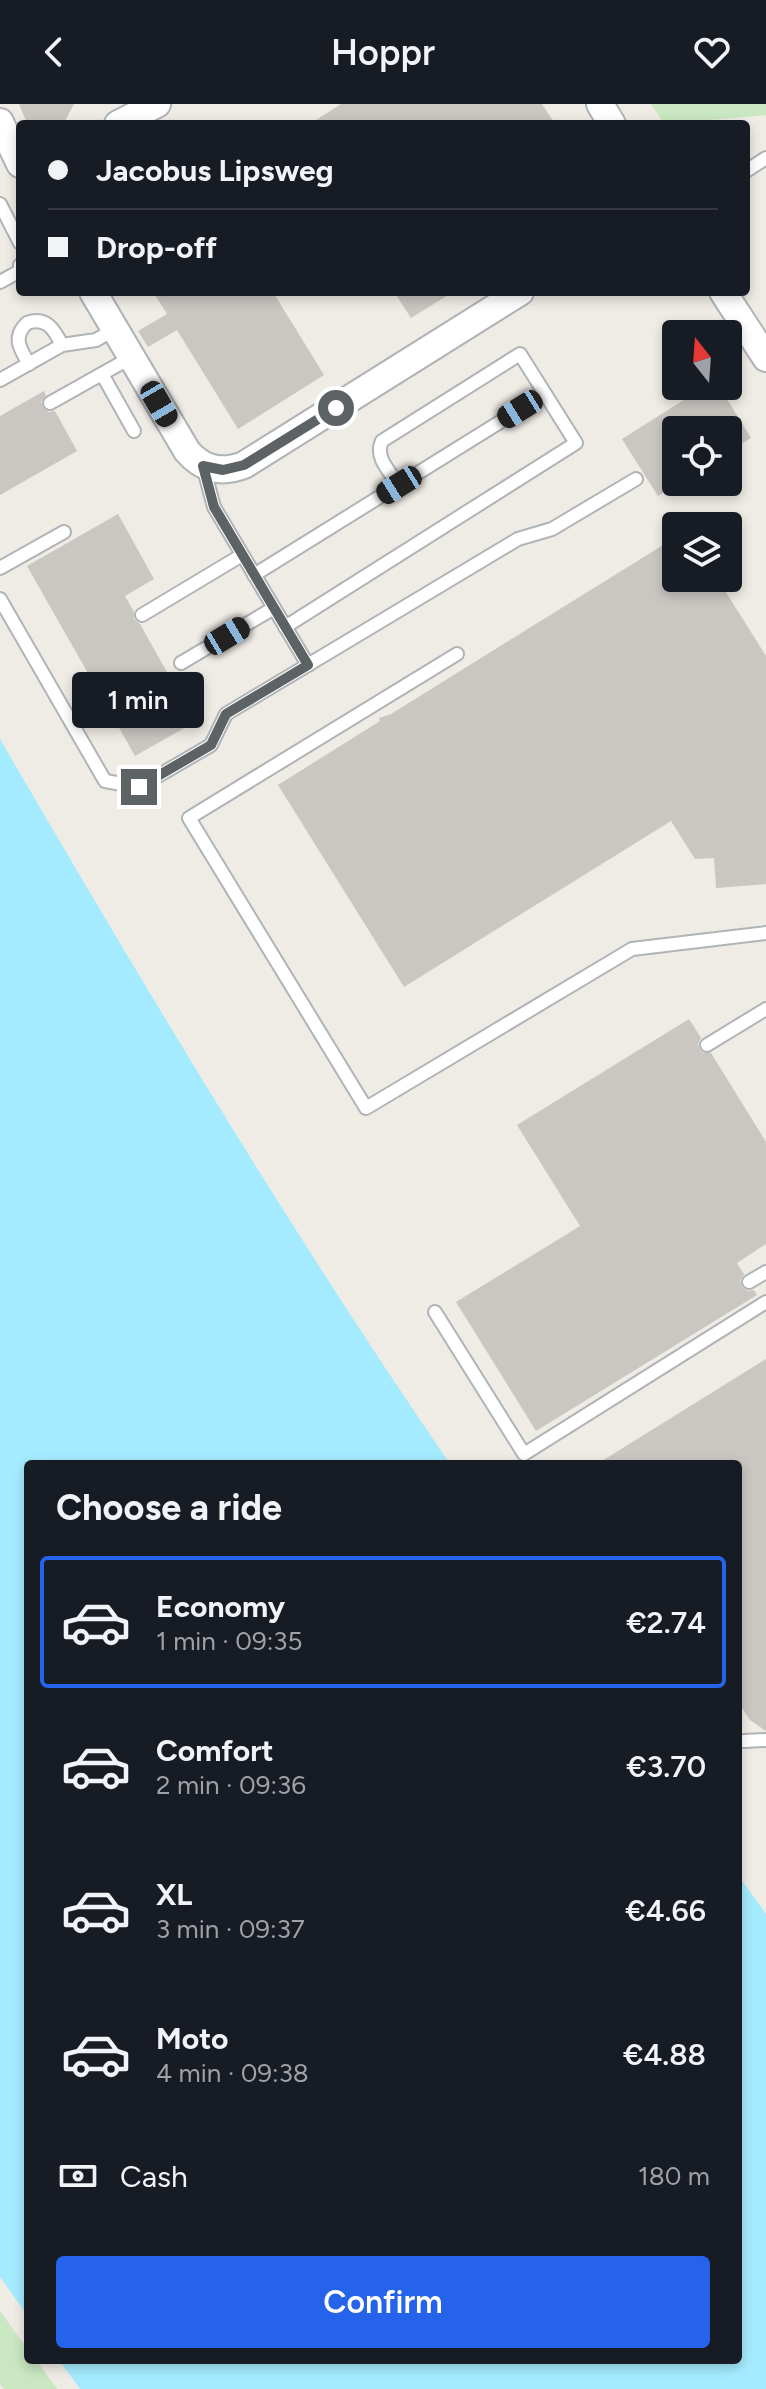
<!DOCTYPE html>
<html lang="en">
<head>
<meta charset="utf-8">
<style>
	body { margin:0; font-family:Figtree,sans-serif; background:#242831; color:#f1f3f6; height:100vh; display:flex; flex-direction:column; font-size:30px; white-space:nowrap }
	* { box-sizing:border-box; margin:0 }
	p { font-size:26px; color:#9ea1a6 }
	.icon { flex:none; width:44px; height:44px; fill:none; stroke:currentColor; stroke-width:2; stroke-linecap:round; stroke-linejoin:round }
	.map { position:relative; flex:1; overflow:hidden }
	.panel { position:absolute; left:24px; top:1356px; width:718px; height:904px; display:flex; flex-direction:column; background:#171b24; border-radius:8px; box-shadow:0 4px 12px #0003 }
	.panel>* { flex:none }
	.top-card { position:absolute; left:16px; top:16px; width:734px; height:176px; border-radius:8px; box-shadow:0 4px 12px #0003; display:grid; align-content:center; height:176px; padding:0 32px; background:#171b24 }
	.needle { width:52px; rotate:343deg }
	.tools { position:absolute; left:662px; top:216px; display:grid; gap:16px }
	.tools a { display:grid; place-items:center; width:80px; height:80px; border-radius:8px; background:#171b24; box-shadow:0 4px 12px #0003; font-size:40px }
	.end { position:absolute; width:36px; height:36px; margin:-18px; border:10px solid #5d6265; background:#fff; box-shadow:0 0 0 4px #fff }
	.from { border-radius:50% }
	.bubble { position:absolute; height:56px; border-radius:8px; background:#171b24; box-shadow:0 4px 12px #0003; font-size:26px; font-weight:600; line-height:56px; text-align:center }
	.car { position:absolute; width:24px; height:48px; margin:-24px -12px; border-radius:10px; box-shadow:0 0 6px 2px #0007; background:linear-gradient(#222 24%,#8ab4d8 0 40%,#222 0 76%,#8ab4d8 0 86%,#222 0) }
	.top-card b { display:flex; align-items:center; gap:28px; height:76px; font-size:30px }
	.top-card b+b { border-top:2px solid #363941 }
	.top-card i { width:20px; height:20px; background:#f1f3f6 }
	ul { padding:0; list-style:none }
	li { display:flex; align-items:center; gap:24px; height:132px; margin:0 16px 12px; padding:0 16px; border:4px solid transparent; border-radius:8px }
	li div { flex:1 }
	li b { display:block; font-size:30px }
	li em { font-style:normal; font-weight:600 }
	li.on { border-color:#2563eb }
	li>.icon { width:72px; height:72px; stroke-width:1.5 }
	h2 { padding:0 32px; font-size:36px; line-height:96px }
	.pay { display:flex; align-items:center; gap:20px; height:88px; padding:0 32px; font-size:30px }
	.pay p { margin-inline-start:auto }
	.button { display:flex; gap:16px; margin-top:auto; padding:16px 32px }
	.button a { flex:1; height:92px; border-radius:8px; background:#2563eb; color:#fff; font-size:32px; font-weight:600; line-height:92px; text-align:center }
	header { display:flex; justify-content:space-between; align-items:center; height:104px; padding:0 32px; background:#171b24; font-size:36px; font-weight:600 }
	.map>svg:first-child { display:block }
	.green { fill:#c9e7c1 }
	.water { fill:#a5ebff }
	.building { fill:#cac6c2 }
	.lines { fill:none; stroke-linecap:round; stroke-linejoin:round }
	.service-casing { stroke:#b0b4b7; stroke-width:16 }
	.minor-casing { stroke:#b0b4b7; stroke-width:30 }
	.service { stroke:#fff; stroke-width:12 }
	.minor { stroke:#fff; stroke-width:26 }
	.route { stroke:#5d6265; stroke-width:10 }
</style>
</head>
<body>
<header><svg class="icon" aria-label="back" viewBox="0 0 24 24"><path d="M15 5l-7 7 7 7"/></svg>Hoppr<svg class="icon" aria-label="heart" viewBox="0 0 24 24"><path d="M12 20l-8-8c-3-5 5-10 8-4 3-6 11-1 8 4z"/></svg></header>
<div class="map">
<svg width="766" height="2285" viewBox="0 0 766 2285">
	<rect width="100%" height="100%" fill="#efebe5"/>
	<g class="green">
		<polygon points="651,0 766,0 766,11 664,20"/>
		<polygon points="0,2207 28,2246 28,2256 36,2256 57,2285 4,2285 0,2280"/>
	</g>
	<g class="water">
		<path d="M0,635C143,881 289,1125 450,1360H28V2212L0,2173Z"/>
		<polygon points="738,1771 766,1810 766,2285 80,2285 59,2256 738,2256"/>
	</g>
	<g class="building">
		<polygon points="19,0 74,0 65,17 56,20 32,20 26,17"/>
		<polygon points="341,0 542,0 555,20 310,20"/>
		<polygon points="153,188 273,188 324,271 238,325 177,226 148,243 138,227 167,210"/>
		<polygon points="394,188 453,188 411,214"/>
		<polygon points="706,282 719,282 751,334 728,348 728,326 676,326 676,381 658,392 622,335"/>
		<polygon points="44,287 46,291 41,298 43,304 49,308 55,307 77,347 0,391 0,312"/>
		<polygon points="118,410 154,475 125,492 134,508 134,515 140,520 195,618 135,652 27,462"/>
		<polygon points="676,433 676,474 717,474 766,552 766,780 716,784 714,754 695,755 671,717 404,883 278,681 380,617 379,614 391,610"/>
		<polygon points="689,915 701,934 698,940 700,946 703,949 711,949 766,1038 766,1140 737,1159 744,1170 740,1177 742,1183 748,1187 754,1186 757,1191 536,1327 456,1198 580,1122 517,1021"/>
		<polygon points="766,1255 766,1627 750,1616 738,1598 738,1360 597,1360"/>
	</g>
	<g class="lines">
		<g class="service-casing">
			<g id="service">
				<polyline points="746,67 766,54"/>
				<polyline points="0,100 20,139"/>
				<polyline points="0,178 20,167 20,161"/>
				<path d="M29,260C20,245 12,233 27,219C46,212 54,225 62,241"/>
				<polyline points="102,270 134,327"/>
				<polyline points="0,276 62,241 96,236 115,225"/>
				<polyline points="50,299 132,253"/>
				<polyline points="203,362 214,403 308,561"/>
				<polyline points="0,464 64,428"/>
				<polyline points="254,471 545,290"/>
				<polyline points="0,495 105,677 139,683 211,641 226,610 518,435 552,425 636,375"/>
				<polyline points="142,511 242,451"/>
				<path d="M285,523L576,339L520,250L382,337C374,353 390,368 399,381"/>
				<polyline points="457,550 189,714 366,1004 632,845 766,829"/>
				<polyline points="181,559 274,504"/>
				<polyline points="707,941 766,905"/>
				<polyline points="749,1178 766,1168"/>
				<polyline points="435,1208 524,1350 766,1198"/>
				<polyline points="744,1637 766,1636"/>
			</g>
		</g>
		<g class="minor-casing">
			<g id="minor">
				<polyline points="600,0 612,20"/>
				<polyline points="0,18 20,60"/>
				<polyline points="118,20 157,0"/>
				<path d="M93,188L187,347C202,365 221,370 244,361L520,188"/>
				<polyline points="723,188 766,254"/>
			</g>
		</g>
		<use href="#service" class="service"/>
		<use href="#minor" class="minor"/>
	</g>
	<g class="lines">
		<polyline class="route" points="139,683 211,641 226,610 308,561 214,403 203,362 223,366 244,361 336,304"/>
	</g>
</svg>
<div class="tools">
<a><svg class="needle" viewBox="-14 -14 28 28"><path d="M0-13l5 13h-10z" fill="#e53935"/><path d="M0 13l5-13h-10z" fill="#9ea1a6"/></svg></a>
<a><svg class="icon" aria-label="locate" viewBox="0 0 24 24"><circle cx="12" cy="12" r="6"/><path d="M12 2v4M12 18v4M2 12h4M18 12h4"/></svg></a>
<a><svg class="icon" aria-label="layers" viewBox="0 0 24 24"><path d="M12 4l9 5-9 5-9-5zM3 14l9 5 9-5"/></svg></a>
</div>
<i class="end from" style="left:336px;top:304px"></i>
<i class="end" style="left:139px;top:683px"></i>
<div class="bubble" style="left:72px;top:568px;width:132px">1 min</div>
<i class="car" style="left:159px;top:300px;rotate:150deg"></i>
<i class="car" style="left:520px;top:305px;rotate:238deg"></i>
<i class="car" style="left:399px;top:381px;rotate:238deg"></i>
<i class="car" style="left:227px;top:532px;rotate:59deg"></i>
<div class="top-card">
<b><i class="from"></i>Jacobus Lipsweg</b>
<b><i></i>Drop-off</b>
</div>
<section class="panel">
<h2>Choose a ride</h2>
<ul>
<li class="on"><svg class="icon" aria-label="car" viewBox="0 0 24 24"><path d="M5 17H2v-5l4-1 3-4h7l3 4 3 1v5h-3M9 17h6M6 11h13"/><circle cx="7" cy="17" r="2"/><circle cx="17" cy="17" r="2"/></svg><div><b>Economy</b><p>1 min · 09:35</p></div><em>€2.74</em></li>
<li><svg class="icon" aria-label="car" viewBox="0 0 24 24"><path d="M5 17H2v-5l4-1 3-4h7l3 4 3 1v5h-3M9 17h6M6 11h13"/><circle cx="7" cy="17" r="2"/><circle cx="17" cy="17" r="2"/></svg><div><b>Comfort</b><p>2 min · 09:36</p></div><em>€3.70</em></li>
<li><svg class="icon" aria-label="car" viewBox="0 0 24 24"><path d="M5 17H2v-5l4-1 3-4h7l3 4 3 1v5h-3M9 17h6M6 11h13"/><circle cx="7" cy="17" r="2"/><circle cx="17" cy="17" r="2"/></svg><div><b>XL</b><p>3 min · 09:37</p></div><em>€4.66</em></li>
<li><svg class="icon" aria-label="car" viewBox="0 0 24 24"><path d="M5 17H2v-5l4-1 3-4h7l3 4 3 1v5h-3M9 17h6M6 11h13"/><circle cx="7" cy="17" r="2"/><circle cx="17" cy="17" r="2"/></svg><div><b>Moto</b><p>4 min · 09:38</p></div><em>€4.88</em></li>
</ul>
<div class="pay"><svg class="icon" aria-label="cash" viewBox="0 0 24 24"><path d="M3 7h18v10H3z"/><circle cx="12" cy="12" r="2"/></svg>Cash<p>180 m</p></div>
<div class="button"><a>Confirm</a></div>
</section>
</div>
</body>
</html>
